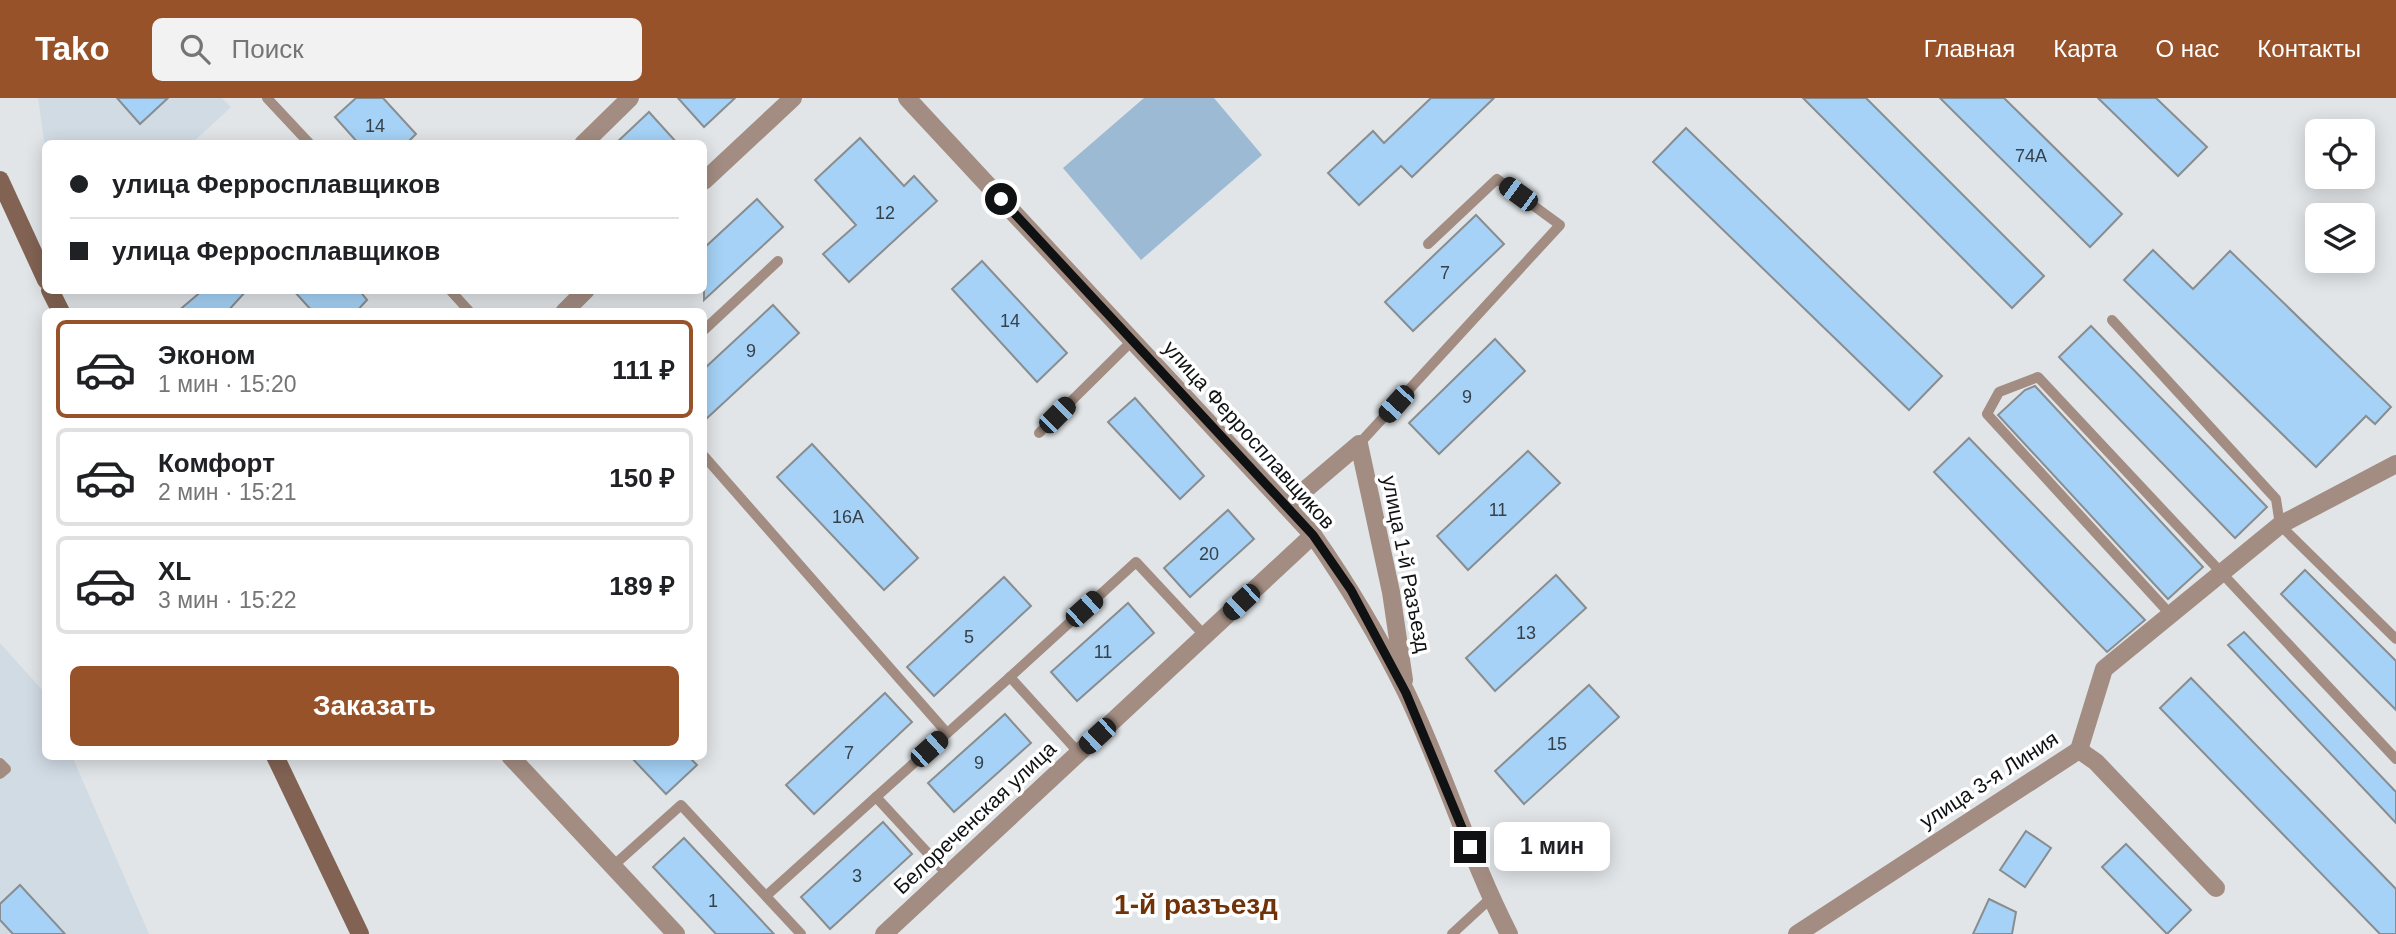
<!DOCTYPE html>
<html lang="ru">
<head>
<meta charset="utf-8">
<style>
	body { margin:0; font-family:Helvetica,sans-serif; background:#f2f2f2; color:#202124; height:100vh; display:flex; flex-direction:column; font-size:26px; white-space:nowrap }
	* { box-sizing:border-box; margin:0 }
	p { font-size:23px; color:#757577 }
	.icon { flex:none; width:38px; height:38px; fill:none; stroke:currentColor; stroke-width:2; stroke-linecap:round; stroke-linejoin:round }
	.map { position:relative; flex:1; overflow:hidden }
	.sheet { position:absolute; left:42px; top:210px; width:665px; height:452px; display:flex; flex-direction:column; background:#fff; border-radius:10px; box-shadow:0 4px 18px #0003 }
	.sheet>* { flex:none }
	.hud { position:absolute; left:42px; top:42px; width:665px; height:154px; border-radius:10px; box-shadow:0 4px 18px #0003; display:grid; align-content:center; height:154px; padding:0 28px; background:#fff }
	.tools { position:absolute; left:2305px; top:21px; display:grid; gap:14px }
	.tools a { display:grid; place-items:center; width:70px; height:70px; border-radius:10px; background:#fff; box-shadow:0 4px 18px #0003; font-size:35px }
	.end { position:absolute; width:32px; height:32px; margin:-16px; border:9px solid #101112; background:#fff; box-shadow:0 0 0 4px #fff }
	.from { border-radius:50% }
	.bubble { position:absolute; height:49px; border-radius:10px; background:#fff; box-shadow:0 4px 18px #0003; font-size:23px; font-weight:700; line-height:49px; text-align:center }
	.car { position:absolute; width:21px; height:42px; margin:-21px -10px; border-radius:9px; box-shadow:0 0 5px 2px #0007; background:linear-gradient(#222 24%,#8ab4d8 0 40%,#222 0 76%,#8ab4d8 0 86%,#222 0) }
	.hud b { display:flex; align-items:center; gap:24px; height:66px; font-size:26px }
	.hud b+b { border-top:2px solid #e0e0e0 }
	.hud i { width:18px; height:18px; background:#202124 }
	ul { padding:12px 0 0; list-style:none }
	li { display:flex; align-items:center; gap:21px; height:98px; margin:0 14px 10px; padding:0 14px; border:4px solid #e0e0e0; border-radius:10px }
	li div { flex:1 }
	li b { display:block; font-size:26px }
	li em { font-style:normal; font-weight:700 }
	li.current { border-color:#985229 }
	li>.icon { width:63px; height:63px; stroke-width:1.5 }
	.button { display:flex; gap:14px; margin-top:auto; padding:14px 28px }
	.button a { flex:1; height:80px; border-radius:10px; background:#985229; color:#fff; font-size:28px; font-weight:700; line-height:80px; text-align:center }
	header { display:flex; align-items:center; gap:42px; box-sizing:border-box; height:98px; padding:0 35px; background:#985229; color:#fff }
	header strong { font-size:33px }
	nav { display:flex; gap:38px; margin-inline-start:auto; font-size:24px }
	.search { width:490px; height:63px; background:#f2f2f2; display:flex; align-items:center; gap:18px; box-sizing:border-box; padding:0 24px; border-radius:10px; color:#757577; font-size:26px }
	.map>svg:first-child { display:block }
	.built { fill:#d1dbe4 }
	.green { fill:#9cbad4 }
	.building { fill:#a5d2f6; stroke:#898d90; stroke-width:2 }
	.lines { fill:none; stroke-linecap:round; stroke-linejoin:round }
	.lane { stroke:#a38d82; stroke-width:10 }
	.street { stroke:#a38d82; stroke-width:18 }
	.secondary { stroke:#826353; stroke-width:18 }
	.route { stroke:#101112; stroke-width:9 }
	.labels { text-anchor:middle; stroke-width:7; stroke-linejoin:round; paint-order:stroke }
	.number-label { font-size:18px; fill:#35414b }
	.street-label { font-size:21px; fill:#101112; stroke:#fff }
	.district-label { font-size:28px; font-weight:bold; fill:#703208; stroke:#fff }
</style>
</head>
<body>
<header>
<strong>Tako</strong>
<div class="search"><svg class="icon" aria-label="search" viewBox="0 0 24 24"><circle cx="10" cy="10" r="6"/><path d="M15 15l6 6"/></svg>Поиск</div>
<nav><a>Главная</a><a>Карта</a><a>О нас</a><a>Контакты</a></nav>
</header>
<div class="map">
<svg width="2396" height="836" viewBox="0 0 2396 836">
	<rect width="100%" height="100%" fill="#e1e5e8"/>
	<g class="built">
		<polygon points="38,0 222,0 231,9 192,45 46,46 45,49"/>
		<polygon points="0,545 43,593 46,598 46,658 72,658 149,836 0,836"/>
	</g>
	<polygon class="green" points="1144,0 1214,0 1262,57 1141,162 1063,70"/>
	<g class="building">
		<polygon points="117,0 168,0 140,26"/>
		<polygon points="356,0 383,0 416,36 406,46 359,46 335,19"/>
		<polygon points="678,0 735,0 704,29"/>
		<polygon points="1431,0 1494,0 1412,79 1401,68 1359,107 1328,75 1373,33 1384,45"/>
		<polygon points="1803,0 1866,0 2044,178 2012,210"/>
		<polygon points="1940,0 2004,0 2122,116 2090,149"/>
		<polygon points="2098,0 2156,0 2207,49 2178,78"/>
		<polygon points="649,14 678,46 615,46"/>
		<polygon points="1686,30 1942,278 1909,312 1653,64"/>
		<polygon points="860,40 904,88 914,78 937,103 849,184 823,156 856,127 815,82"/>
		<polygon points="757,101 783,129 704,202 704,150"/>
		<polygon points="1476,117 1504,146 1413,233 1385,204"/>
		<polygon points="2153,152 2193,191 2230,153 2391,309 2375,326 2366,318 2316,369 2124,182"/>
		<polygon points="982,163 1067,255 1037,284 952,191"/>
		<polygon points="203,192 247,192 227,214 177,214"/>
		<polygon points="293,192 359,192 367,202 356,214 313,214"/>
		<polygon points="773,207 799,235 704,323 704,271"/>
		<polygon points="2091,228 2267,409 2235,440 2059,259"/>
		<polygon points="1495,241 1525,273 1439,356 1409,325"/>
		<polygon points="2035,288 2203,469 2168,501 1998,317 2025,292"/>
		<polygon points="1135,300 1204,378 1180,401 1108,324"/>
		<polygon points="1969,340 2145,522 2107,554 1934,374"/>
		<polygon points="812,346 918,460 884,492 777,379"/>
		<polygon points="1528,353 1560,385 1468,472 1437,438"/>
		<polygon points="1228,412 1254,441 1190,499 1164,470"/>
		<polygon points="2305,472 2396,563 2396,612 2281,496"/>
		<polygon points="1556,477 1586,510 1495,593 1466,560"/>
		<polygon points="1004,479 1031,508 934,598 907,569"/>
		<polygon points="1128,505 1154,535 1077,603 1051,574"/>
		<polygon points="2244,534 2396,694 2396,725 2228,547"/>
		<polygon points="2191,580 2396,791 2396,836 2380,836 2160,610"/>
		<polygon points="1589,587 1619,619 1524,706 1495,673"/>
		<polygon points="885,595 912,624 814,716 786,687"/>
		<polygon points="1005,616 1031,645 954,714 928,685"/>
		<polygon points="630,658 688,658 697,667 666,696"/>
		<polygon points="883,724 912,756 830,831 801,799"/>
		<polygon points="2026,733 2051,750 2025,789 2000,772"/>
		<polygon points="684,740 774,836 716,836 653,769"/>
		<polygon points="2126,746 2191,812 2167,836 2102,769"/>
		<polygon points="20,787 65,836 13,836 0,822 0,806"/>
		<polygon points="1989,801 2016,814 2012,836 1973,836"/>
	</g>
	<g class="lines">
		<g class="lane">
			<polyline points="267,0 310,46"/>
			<polyline points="450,192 470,214"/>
			<polyline points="2112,222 2276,401 2280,427 2396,541"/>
			<polyline points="704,232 778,163"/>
			<polyline points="1039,335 1132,243"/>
			<polyline points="1359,346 1560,127 1497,81 1428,146"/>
			<polyline points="704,358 947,635"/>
			<polyline points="2171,517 1987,316 1999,294 2038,279 2396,661"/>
			<polyline points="1010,579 1136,464 1205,538"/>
			<polyline points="0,665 6,671 0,676"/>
			<polyline points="613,768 681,707 801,836"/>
			<polyline points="948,777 876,699 1010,579 1079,655"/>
			<polyline points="766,798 876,699"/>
			<polyline points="1452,836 1491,800"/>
		</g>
		<g class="street">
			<path d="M907,0L1313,437C1348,487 1379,539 1406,594C1444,673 1469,758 1509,836"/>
			<polyline points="583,46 630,0"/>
			<polyline points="704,83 793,0"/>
			<polyline points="564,214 586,192"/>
			<polyline points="1286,408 1359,346 1391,494 1404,582"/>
			<polyline points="2079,652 2104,571 2280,427 2396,366"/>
			<polyline points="510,658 676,836"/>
			<polyline points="884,836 1313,437"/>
			<polyline points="1797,836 2079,652 2096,664 2216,790"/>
		</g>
		<g class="secondary">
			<polyline points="0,82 46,182"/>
			<polyline points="50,192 61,214"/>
			<polyline points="275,658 360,836"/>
		</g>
	</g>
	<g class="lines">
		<polyline class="route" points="1001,101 1313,437 1351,492 1406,595 1470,749"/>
	</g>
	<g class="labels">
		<g class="number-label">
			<text x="375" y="34">14</text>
			<text x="2031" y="64">74А</text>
			<text x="885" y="121">12</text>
			<text x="1445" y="181">7</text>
			<text x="1010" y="229">14</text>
			<text x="751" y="259">9</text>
			<text x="1467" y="305">9</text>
			<text x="1498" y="418">11</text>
			<text x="848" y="425">16А</text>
			<text x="1209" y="462">20</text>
			<text x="1526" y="541">13</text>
			<text x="969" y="545">5</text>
			<text x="1103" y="560">11</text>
			<text x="1557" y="652">15</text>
			<text x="849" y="661">7</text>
			<text x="979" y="671">9</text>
			<text x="857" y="784">3</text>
			<text x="713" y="809">1</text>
		</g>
		<g class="street-label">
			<text transform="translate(1249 337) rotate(48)" y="7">улица Ферросплавщиков</text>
			<text transform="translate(1406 466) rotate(79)" y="7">улица 1-й Разъезд</text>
			<text transform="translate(1989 682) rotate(-33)" y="7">улица 3-я Линия</text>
			<text transform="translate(975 720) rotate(-43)" y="7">Белореченская улица</text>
		</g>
		<g class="district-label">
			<text x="1196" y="816">1-й разъезд</text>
		</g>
	</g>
</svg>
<div class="tools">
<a><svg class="icon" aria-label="locate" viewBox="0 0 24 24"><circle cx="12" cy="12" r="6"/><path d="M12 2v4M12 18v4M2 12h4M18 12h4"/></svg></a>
<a><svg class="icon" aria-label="layers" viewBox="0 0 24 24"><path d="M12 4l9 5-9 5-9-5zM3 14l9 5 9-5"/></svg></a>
</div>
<i class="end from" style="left:1001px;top:101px"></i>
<i class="end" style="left:1470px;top:749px"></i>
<div class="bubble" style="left:1494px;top:724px;width:116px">1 мин</div>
<i class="car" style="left:1518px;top:96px;rotate:306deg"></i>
<i class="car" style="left:1396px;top:306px;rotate:222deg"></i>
<i class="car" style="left:1057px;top:317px;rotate:45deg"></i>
<i class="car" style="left:1241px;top:504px;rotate:227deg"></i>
<i class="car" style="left:1084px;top:511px;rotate:48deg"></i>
<i class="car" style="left:1097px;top:638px;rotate:227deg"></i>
<i class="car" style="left:929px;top:651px;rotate:48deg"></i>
<div class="hud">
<b><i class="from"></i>улица Ферросплавщиков</b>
<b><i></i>улица Ферросплавщиков</b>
</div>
<section class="sheet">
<ul>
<li class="current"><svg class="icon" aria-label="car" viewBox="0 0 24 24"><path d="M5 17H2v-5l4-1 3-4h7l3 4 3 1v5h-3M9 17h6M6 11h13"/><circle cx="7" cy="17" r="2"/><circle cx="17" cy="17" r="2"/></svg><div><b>Эконом</b><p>1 мин · 15:20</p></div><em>111 ₽</em></li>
<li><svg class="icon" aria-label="car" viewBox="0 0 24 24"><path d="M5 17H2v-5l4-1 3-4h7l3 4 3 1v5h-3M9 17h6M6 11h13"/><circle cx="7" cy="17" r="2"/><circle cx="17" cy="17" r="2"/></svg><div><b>Комфорт</b><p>2 мин · 15:21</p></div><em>150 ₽</em></li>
<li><svg class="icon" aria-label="car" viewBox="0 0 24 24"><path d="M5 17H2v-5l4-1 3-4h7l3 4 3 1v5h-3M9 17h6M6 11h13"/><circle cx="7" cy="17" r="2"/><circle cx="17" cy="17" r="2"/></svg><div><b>XL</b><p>3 мин · 15:22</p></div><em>189 ₽</em></li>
</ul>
<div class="button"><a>Заказать</a></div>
</section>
</div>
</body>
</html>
